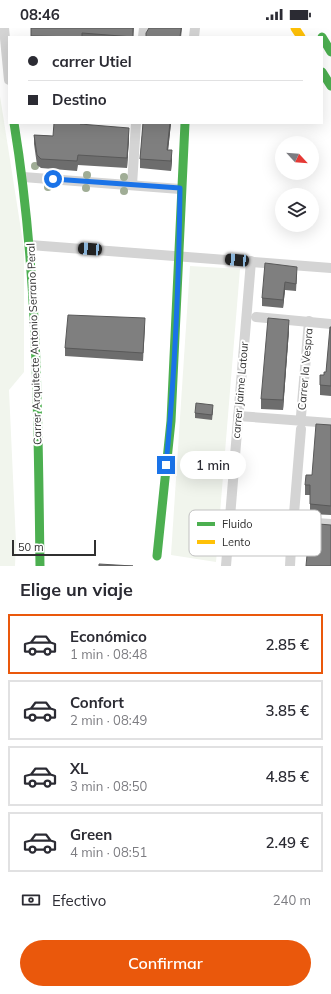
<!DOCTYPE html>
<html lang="es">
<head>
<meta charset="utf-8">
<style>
	body { margin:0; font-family:Mulish,sans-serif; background:#f7f7f7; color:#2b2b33; height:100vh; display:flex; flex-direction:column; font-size:15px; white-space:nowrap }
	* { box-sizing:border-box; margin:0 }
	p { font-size:13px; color:#7c7c81 }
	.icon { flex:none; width:22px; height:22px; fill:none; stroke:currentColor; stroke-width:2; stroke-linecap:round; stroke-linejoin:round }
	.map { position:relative; height:538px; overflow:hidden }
	.drawer { display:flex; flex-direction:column; background:#fff; flex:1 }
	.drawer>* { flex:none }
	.banner { position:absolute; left:8px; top:8px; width:315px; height:88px; border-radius:0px; box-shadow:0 4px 16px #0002; display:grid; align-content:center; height:88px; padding:0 20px; background:#fff }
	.needle { width:26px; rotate:116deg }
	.tools { position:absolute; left:275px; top:108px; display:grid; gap:8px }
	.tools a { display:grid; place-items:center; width:44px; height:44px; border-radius:50%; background:#fff; box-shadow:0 4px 16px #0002; font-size:20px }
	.scale { position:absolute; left:12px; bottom:10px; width:84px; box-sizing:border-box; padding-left:4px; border:2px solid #303030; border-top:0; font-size:11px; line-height:14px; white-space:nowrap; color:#303030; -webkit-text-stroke:3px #fff; paint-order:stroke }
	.end { position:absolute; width:18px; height:18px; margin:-9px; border:5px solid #1a73e8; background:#fff; box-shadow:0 0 0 2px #fff }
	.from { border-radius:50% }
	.bubble { position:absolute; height:28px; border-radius:14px; background:#fff; box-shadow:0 4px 16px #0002; font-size:13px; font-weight:600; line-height:28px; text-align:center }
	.car { position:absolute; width:12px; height:24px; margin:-12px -6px; border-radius:5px; box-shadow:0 0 3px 1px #0007; background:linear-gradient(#222 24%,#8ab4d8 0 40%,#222 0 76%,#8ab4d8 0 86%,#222 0) }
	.banner b { display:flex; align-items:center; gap:14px; height:38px; font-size:15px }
	.banner b+b { border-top:1px solid #e1e1e2 }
	.banner i { width:10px; height:10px; background:#2b2b33 }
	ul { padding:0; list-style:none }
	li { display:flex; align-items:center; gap:12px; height:60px; margin:0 8px 6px; padding:0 12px; border:2px solid #e1e1e2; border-radius:0px }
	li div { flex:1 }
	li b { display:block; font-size:15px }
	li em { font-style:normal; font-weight:600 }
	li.current { border-color:#ea580c }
	li>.icon { width:36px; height:36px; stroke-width:1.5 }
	h2 { padding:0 20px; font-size:18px; line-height:48px }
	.pay { display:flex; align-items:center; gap:10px; height:44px; padding:0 20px; font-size:15px }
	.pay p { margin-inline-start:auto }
	.cta { display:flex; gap:8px; margin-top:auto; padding:8px 20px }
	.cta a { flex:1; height:46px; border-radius:24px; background:#ea580c; color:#fff; font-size:16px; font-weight:600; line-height:46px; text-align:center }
	.status { display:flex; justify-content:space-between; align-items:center; height:28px; padding:0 20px; background:#fff; direction:ltr }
	.status svg { height:11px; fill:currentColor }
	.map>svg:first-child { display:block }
	.green { fill:#f1f5ed }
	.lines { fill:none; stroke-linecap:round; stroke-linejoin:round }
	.street { stroke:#d4d4d4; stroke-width:10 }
	.fast { stroke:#4caf50; stroke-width:9 }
	.slow { stroke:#ffc107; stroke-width:9 }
	.tree { fill:#a0ad96 }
	.wall { fill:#6d6d6d }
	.shaded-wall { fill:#595959 }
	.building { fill:#7f7f7f; stroke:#595959 }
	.route { stroke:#1a73e8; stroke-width:5 }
	.labels { text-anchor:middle; stroke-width:4; stroke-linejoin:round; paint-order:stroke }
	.street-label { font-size:11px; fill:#303030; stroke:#fff }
	.key { fill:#fff; stroke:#c1c1c1; stroke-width:1 }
	.key-label { font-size:11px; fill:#303030 }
</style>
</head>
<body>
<div class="status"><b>08:46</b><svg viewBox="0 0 49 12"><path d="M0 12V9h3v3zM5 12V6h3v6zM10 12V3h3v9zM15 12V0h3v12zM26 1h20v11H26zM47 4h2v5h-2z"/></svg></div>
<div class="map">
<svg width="331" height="538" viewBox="0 0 331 538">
	<rect width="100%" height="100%" fill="#fff"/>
	<g class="green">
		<polygon points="0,68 24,221 24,344 9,362 16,515 15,538 0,538"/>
		<polygon points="190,238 240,241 216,534 171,527"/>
	</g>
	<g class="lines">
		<g class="street">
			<polyline points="4,0 9,52"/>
			<polyline points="143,9 144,0"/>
			<polyline points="194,9 195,0"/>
			<polyline points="23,149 180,161"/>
			<polyline points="132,157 136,95"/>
			<polyline points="30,217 331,240"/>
			<polyline points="256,289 331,296"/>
			<polyline points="238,388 331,395"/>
			<polyline points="301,388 309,293"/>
			<polyline points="294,486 301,401"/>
			<polyline points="230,489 331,496"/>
			<polyline points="226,538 251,233"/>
			<polyline points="290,538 292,501"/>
		</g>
		<g class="fast">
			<polyline points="322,9 331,24"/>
			<polyline points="322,44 331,58"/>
			<path d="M14,95C38,241 38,390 40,538"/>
			<polyline points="157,528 171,393 185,95"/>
		</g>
		<polyline class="slow" points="295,0 301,9"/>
	</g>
	<g class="tree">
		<circle cx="35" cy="138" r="4"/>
		<circle cx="87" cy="147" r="4"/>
		<circle cx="124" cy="149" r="4"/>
		<circle cx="48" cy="159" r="4"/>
		<circle cx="86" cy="160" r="4"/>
		<circle cx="124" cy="163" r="4"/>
	</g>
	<g class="wall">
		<polygon points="31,0 134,0 133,9 31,9"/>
		<polygon points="143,95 171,95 168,122 172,132 171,143 140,140 140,131"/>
		<polygon points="80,96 129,110 127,140 78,137 77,143 41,140 37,137 34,116 34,107 53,108"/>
		<polygon points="297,246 296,263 285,262 283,280 262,278 262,270"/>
		<polygon points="145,298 143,333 65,328 65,320"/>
		<polygon points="331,299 331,368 320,367 320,357 324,347 326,344"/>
		<polygon points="289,302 283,382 261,381 261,371"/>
		<polygon points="213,383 212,392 195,390 195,385"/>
		<polygon points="331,397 331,487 310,486 310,467 305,467 305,457 312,447"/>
		<polygon points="331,497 307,526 305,526 305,516"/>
	</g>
	<g class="shaded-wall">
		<polygon points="181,0 182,0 181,9 180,9"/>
		<polygon points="170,95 171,95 167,132 167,122"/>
		<polygon points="129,100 129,110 127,140 127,130"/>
		<polygon points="172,122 172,132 171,143 171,133"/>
		<polygon points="285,254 285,262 283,280 283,272"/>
		<polygon points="289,292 289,302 283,382 283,372"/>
	</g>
	<g class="building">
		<polygon points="31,0 133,0 133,9 82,5 82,9 31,8"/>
		<polygon points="149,0 181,0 180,9 146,9 146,5"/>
		<polygon points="54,95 80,95 80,96 129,100 127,130 78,127 77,133 41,131 37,127 34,107 53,108"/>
		<polygon points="143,95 170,95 167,122 172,122 171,133 140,131"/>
		<polygon points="265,235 297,239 296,256 285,254 283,272 262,270"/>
		<polygon points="68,287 145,290 143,325 65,320"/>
		<polygon points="268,290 289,292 283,372 261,371"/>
		<polygon points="330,299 331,299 331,358 320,357 320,347 324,347 324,344 326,344"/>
		<polygon points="196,375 213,377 212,387 195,385"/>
		<polygon points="316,396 331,397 331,478 310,476 310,457 305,457 306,447 312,447"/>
		<polygon points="306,495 331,497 331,538 306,538 308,516 305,516"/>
		<polygon points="99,536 133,538 99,538"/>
	</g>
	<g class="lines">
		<path class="route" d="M53,151L180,160C179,253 175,345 166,437"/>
	</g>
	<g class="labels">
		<g class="street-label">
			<text transform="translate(34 316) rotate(-92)" y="4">Carrer Arquitecte Antonio Serrano Peral</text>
			<text transform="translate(305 341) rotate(-85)" y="4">Carrer la Vespra</text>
			<text transform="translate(240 362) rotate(-85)" y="4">carrer Jaime Latour</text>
		</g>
	</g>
	<rect x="189" y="482" width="132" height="46" rx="6" class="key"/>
	<rect x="197" y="494" width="18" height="4" fill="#4caf50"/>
	<rect x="197" y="512" width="18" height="4" fill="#ffc107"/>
	<g class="key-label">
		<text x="222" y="500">Fluido</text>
		<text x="222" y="518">Lento</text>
	</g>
</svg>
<div class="tools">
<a><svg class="needle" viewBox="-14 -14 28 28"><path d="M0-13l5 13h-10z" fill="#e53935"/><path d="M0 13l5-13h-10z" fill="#7c7c81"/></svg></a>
<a><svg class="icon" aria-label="layers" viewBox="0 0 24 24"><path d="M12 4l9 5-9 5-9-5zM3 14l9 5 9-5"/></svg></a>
</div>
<div class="scale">50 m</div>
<i class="end from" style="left:53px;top:151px"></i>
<i class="end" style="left:166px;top:437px"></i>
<div class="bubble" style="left:180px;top:423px;width:66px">1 min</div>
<i class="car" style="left:90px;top:221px;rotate:274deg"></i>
<i class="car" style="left:237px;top:232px;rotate:275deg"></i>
<div class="banner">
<b><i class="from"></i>carrer Utiel</b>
<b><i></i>Destino</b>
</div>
</div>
<section class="drawer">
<h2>Elige un viaje</h2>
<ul>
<li class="current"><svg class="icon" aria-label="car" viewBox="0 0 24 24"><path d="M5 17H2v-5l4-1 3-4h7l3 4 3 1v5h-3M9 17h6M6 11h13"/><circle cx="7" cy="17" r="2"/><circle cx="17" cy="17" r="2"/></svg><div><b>Económico</b><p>1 min · 08:48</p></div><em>2.85 €</em></li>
<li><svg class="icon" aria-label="car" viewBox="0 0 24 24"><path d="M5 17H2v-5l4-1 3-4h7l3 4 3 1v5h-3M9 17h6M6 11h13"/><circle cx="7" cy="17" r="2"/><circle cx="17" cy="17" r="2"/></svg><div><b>Confort</b><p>2 min · 08:49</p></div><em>3.85 €</em></li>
<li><svg class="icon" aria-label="car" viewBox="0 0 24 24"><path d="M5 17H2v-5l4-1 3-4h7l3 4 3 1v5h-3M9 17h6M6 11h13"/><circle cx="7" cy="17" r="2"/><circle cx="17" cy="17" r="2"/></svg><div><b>XL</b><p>3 min · 08:50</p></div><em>4.85 €</em></li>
<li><svg class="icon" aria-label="car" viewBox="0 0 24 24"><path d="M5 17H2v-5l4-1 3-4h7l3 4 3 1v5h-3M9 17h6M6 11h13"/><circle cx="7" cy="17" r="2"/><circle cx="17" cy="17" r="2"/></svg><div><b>Green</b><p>4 min · 08:51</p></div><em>2.49 €</em></li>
</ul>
<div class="pay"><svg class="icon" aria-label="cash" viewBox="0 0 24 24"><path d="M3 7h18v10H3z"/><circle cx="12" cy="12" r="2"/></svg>Efectivo<p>240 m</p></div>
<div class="cta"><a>Confirmar</a></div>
</section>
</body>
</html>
